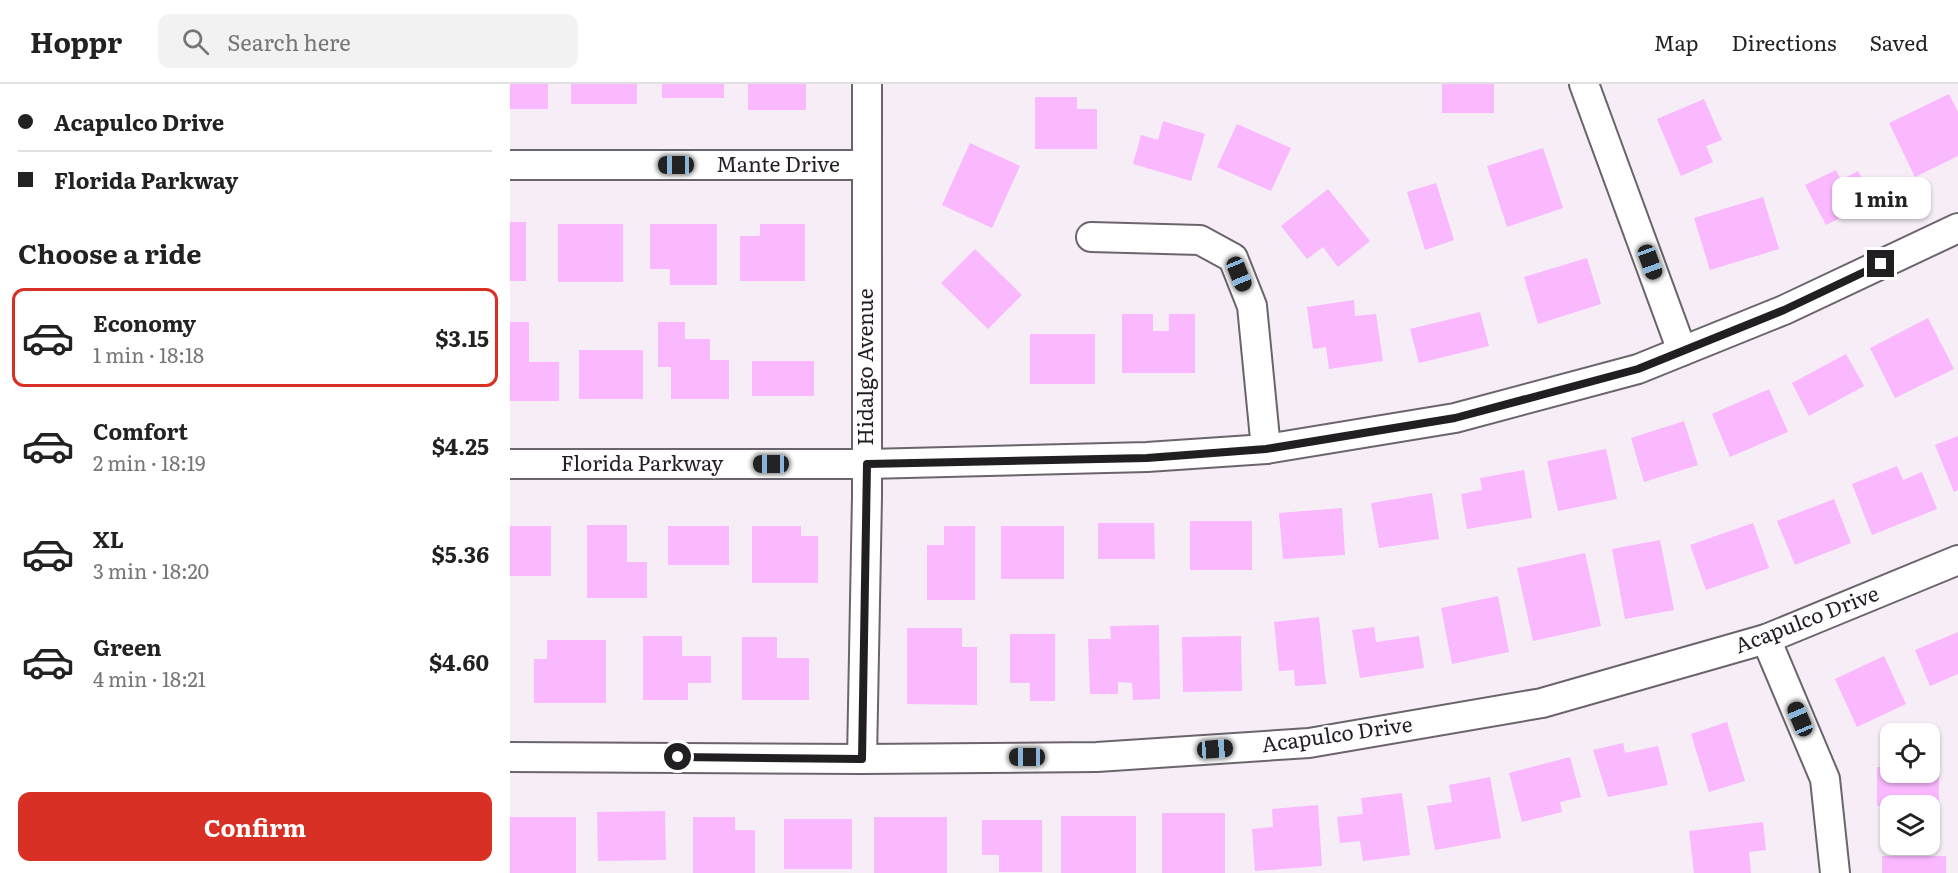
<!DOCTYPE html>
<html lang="en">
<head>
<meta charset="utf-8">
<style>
	body { margin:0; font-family:Literata,serif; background:#f2f2f2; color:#222; height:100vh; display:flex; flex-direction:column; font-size:22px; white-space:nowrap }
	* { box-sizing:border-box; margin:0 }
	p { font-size:20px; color:#767676 }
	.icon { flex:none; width:33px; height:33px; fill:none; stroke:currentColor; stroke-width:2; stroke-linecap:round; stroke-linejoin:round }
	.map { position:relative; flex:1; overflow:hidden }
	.sheet { display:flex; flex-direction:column; background:#fff; width:510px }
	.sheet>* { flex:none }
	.guide { display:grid; align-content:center; height:132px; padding:0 18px; background:#fff }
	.controls { position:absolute; left:1370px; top:639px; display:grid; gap:12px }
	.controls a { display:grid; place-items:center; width:60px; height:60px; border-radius:12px; background:#fff; box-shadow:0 2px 4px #0004; font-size:30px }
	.end { position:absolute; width:27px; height:27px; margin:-14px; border:8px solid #221f22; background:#fff; box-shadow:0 0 0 3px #fff }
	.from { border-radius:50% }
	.bubble { position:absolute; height:42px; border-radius:12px; background:#fff; box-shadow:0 2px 4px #0004; font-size:20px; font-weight:700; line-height:42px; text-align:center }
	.car { position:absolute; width:18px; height:36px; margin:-18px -9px; border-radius:8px; box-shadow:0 0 4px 2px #0007; background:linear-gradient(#222 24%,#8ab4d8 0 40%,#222 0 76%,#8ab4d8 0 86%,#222 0) }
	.guide b { display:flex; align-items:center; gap:21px; height:57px; font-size:22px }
	.guide b+b { border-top:2px solid #e0e0e0 }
	.guide i { width:15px; height:15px; background:#222 }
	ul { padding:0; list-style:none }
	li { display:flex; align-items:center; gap:18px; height:99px; margin:0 12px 9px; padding:0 6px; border:3px solid transparent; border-radius:12px }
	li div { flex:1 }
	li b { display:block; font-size:22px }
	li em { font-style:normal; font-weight:700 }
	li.selected { border-color:#d93025 }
	li>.icon { width:54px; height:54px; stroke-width:1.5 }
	h2 { padding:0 18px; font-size:27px; line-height:72px }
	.button { display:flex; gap:12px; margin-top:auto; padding:12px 18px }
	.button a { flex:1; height:69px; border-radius:12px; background:#d93025; color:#fff; font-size:24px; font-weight:700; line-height:69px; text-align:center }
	header { display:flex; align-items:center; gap:36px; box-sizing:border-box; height:84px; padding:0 30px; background:#fff; border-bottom:2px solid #e0e0e0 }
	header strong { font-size:28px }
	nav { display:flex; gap:33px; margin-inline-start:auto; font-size:21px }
	.search { width:420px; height:54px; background:#f2f2f2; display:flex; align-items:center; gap:15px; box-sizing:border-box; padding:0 21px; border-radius:12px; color:#767676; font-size:22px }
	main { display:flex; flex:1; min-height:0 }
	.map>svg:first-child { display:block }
	.building { fill:#fab8fe }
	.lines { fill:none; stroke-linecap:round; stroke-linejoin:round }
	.minor-casing { stroke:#6c646c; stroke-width:32 }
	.minor { stroke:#fff; stroke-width:28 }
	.route { stroke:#221f22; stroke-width:8 }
	.labels { text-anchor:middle; stroke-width:4.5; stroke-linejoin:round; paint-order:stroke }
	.street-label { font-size:21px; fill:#221f22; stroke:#fffdff }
</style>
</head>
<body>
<header>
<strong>Hoppr</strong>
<div class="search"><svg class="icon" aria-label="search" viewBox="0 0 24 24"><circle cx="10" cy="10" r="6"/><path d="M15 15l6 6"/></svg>Search here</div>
<nav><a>Map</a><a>Directions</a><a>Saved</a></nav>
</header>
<main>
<section class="sheet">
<div class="guide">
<b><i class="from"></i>Acapulco Drive</b>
<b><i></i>Florida Parkway</b>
</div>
<h2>Choose a ride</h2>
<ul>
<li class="selected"><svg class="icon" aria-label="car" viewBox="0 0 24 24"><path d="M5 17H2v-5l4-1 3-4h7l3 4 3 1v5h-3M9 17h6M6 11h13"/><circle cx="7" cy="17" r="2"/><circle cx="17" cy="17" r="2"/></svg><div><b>Economy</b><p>1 min · 18:18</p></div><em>$3.15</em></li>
<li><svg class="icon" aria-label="car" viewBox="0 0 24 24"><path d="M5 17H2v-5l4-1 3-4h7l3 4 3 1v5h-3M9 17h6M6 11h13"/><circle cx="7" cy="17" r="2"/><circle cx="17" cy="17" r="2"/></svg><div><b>Comfort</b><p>2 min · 18:19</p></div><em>$4.25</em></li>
<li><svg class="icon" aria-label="car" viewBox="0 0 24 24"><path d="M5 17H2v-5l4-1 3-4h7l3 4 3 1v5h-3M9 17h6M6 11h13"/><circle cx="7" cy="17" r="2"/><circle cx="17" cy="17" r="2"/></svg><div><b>XL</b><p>3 min · 18:20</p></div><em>$5.36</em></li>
<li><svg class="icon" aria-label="car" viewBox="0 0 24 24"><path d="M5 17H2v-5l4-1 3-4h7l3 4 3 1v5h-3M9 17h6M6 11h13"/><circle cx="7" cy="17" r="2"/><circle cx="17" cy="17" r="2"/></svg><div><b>Green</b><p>4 min · 18:21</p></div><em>$4.60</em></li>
</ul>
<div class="button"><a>Confirm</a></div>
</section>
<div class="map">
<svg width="1448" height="789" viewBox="0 0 1448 789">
	<rect width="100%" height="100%" fill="#f6edf6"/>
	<g class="building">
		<rect x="0" y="0" width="38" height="25"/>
		<rect x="61" y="0" width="66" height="20"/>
		<rect x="152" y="0" width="62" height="14"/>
		<rect x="238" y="0" width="58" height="26"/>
		<rect x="932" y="0" width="52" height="29"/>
		<polygon points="1439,10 1448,28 1448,72 1405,93 1379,39"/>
		<polygon points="525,13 567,13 567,25 587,25 587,65 525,65"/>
		<polygon points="1194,15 1212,56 1196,62 1203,78 1171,92 1147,35"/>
		<polygon points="653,37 695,50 681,97 623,80 631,51 648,56"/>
		<polygon points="727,40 781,64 761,107 707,83"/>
		<polygon points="460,59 510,82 482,144 432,121"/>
		<polygon points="1033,64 1053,124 997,143 977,82"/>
		<polygon points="1326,86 1331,96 1348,87 1364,117 1316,141 1295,101"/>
		<polygon points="926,99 944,156 915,166 897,108"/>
		<polygon points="818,105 860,157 828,183 813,163 797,175 771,142"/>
		<polygon points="1253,113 1269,165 1200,186 1184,134"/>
		<rect x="0" y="138" width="16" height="59"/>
		<rect x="48" y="140" width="65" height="58"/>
		<polygon points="140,140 207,140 207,201 160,201 160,185 140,185"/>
		<polygon points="250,140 295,140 295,197 230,197 230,152 250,152"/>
		<polygon points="465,165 512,211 478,245 431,199"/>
		<polygon points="1077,174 1091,220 1028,240 1014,193"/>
		<polygon points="844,216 845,232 866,230 873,277 819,285 816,263 803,265 797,223"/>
		<polygon points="970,228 979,262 909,279 900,245"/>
		<polygon points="612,230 643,230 643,247 659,247 659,230 685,230 685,289 612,289"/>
		<polygon points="1418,234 1444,285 1385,314 1360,264"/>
		<polygon points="0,238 19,238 19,278 49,278 49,317 0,317"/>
		<polygon points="148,238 175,238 175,255 200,255 200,276 219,276 219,315 161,315 161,283 148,283"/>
		<rect x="520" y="250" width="65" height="50"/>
		<rect x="69" y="266" width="64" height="49"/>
		<polygon points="1336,270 1354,302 1299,332 1282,299"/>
		<rect x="242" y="277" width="62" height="35"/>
		<polygon points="1259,305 1278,348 1220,373 1202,330"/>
		<polygon points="1174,337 1188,381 1134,398 1121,354"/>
		<polygon points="1448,352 1448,406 1444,408 1425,361"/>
		<polygon points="1096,365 1107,415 1048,427 1037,377"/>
		<polygon points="1387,382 1393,396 1412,388 1427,425 1362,451 1342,400"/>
		<polygon points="1014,386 1022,434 957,445 951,410 972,406 970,394"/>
		<polygon points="922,409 929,455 869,464 861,419"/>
		<polygon points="1324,415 1341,459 1285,481 1267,437"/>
		<polygon points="832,424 835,471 773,475 769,429"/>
		<rect x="680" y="437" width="62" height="49"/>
		<polygon points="588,439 644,439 645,475 588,475"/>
		<polygon points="1243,439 1259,484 1196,506 1180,461"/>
		<polygon points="77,441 117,441 117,478 137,478 137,514 77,514"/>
		<rect x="0" y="442" width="41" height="50"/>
		<rect x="158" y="442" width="61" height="39"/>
		<polygon points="242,442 291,442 291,452 308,452 308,499 242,499"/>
		<polygon points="434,442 465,442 465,516 417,516 417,461 434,461"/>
		<rect x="491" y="442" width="63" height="53"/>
		<polygon points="1150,456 1164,526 1115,535 1102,465"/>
		<polygon points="1075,469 1091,542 1023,557 1007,484"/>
		<polygon points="988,512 999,568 942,580 931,524"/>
		<polygon points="809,533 816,600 785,602 784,586 769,587 764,538"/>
		<polygon points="649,541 650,615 623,616 622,599 608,598 608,610 580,610 578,555 601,555 600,542"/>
		<polygon points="864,543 866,558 909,552 914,584 850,594 842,546"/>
		<polygon points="397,544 452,544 452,563 467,563 467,621 397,620"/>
		<polygon points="1448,548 1448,590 1420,602 1405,566"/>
		<polygon points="500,550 545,550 545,617 520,617 520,599 500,599"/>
		<polygon points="133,552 172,552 172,572 201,572 201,599 178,599 178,616 133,616"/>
		<polygon points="731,552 732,607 673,608 672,553"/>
		<polygon points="232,553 267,553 267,574 299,574 299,616 232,616"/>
		<polygon points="37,556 96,556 96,619 24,619 24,575 37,575"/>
		<polygon points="1374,572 1396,620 1347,643 1325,595"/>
		<polygon points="1217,638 1235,697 1199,708 1181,650"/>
		<polygon points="1113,659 1115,669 1148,662 1158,701 1098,713 1083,666"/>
		<polygon points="1060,673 1071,713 1050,718 1052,728 1012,738 999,689"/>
		<polygon points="1367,683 1380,683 1380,688 1419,688 1419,683 1429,683 1429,718 1407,718 1407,722 1367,722"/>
		<polygon points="980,693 991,754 925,766 917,722 942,718 939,701"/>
		<polygon points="892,709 900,771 853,777 850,757 830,759 827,733 853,730 851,714"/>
		<polygon points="808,721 812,782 745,787 742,745 763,743 762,725"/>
		<polygon points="155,727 156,776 88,777 87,728"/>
		<rect x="652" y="729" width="63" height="60"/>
		<rect x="551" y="732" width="75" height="57"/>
		<rect x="0" y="733" width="66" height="56"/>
		<polygon points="183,733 225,733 225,746 245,746 245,789 183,789"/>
		<rect x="364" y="733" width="73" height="56"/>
		<rect x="274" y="735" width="68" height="50"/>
		<polygon points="472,736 532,736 532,788 489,788 489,771 472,771"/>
		<polygon points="1253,738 1256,766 1239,768 1241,789 1184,789 1179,747"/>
		<rect x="1372" y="772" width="64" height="17"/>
	</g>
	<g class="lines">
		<g class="minor-casing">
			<g id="minor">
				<polyline points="1074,0 1172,267"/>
				<polyline points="0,81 356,81"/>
				<polyline points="581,153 690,156 723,174 742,222 756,365"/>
				<polyline points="0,380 357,380 637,373 756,365 945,334 1128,285 1274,226 1448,144"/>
				<polyline points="1256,555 1315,695 1325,789"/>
				<polyline points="0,673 352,675 587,673 799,659 1032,619 1256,555 1448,476"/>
				<polyline points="352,675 357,412 357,0"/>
			</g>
		</g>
		<use href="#minor" class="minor"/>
	</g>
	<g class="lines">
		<polyline class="route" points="168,673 352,675 357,380 637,374 756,365 945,334 1128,285 1274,226 1371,180"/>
	</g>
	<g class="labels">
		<g class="street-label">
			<text x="268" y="88">Mante Drive</text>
			<text transform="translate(356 283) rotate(-90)" y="7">Hidalgo Avenue</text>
			<text x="132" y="387">Florida Parkway</text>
			<text transform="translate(1297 536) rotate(-21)" y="7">Acapulco Drive</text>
			<text transform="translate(827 651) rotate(-8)" y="7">Acapulco Drive</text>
		</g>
	</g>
</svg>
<div class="controls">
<a><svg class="icon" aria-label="locate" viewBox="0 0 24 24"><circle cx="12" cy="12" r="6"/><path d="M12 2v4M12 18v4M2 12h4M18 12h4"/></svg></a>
<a><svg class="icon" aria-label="layers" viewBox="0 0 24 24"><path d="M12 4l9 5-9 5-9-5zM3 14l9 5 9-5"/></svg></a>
</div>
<i class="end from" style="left:168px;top:673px"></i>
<i class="end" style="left:1371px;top:180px"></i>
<div class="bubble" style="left:1322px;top:93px;width:99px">1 min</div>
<i class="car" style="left:166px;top:81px;rotate:270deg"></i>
<i class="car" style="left:1140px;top:178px;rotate:160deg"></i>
<i class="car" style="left:729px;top:190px;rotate:158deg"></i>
<i class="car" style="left:261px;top:380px;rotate:270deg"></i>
<i class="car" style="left:1290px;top:635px;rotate:337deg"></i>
<i class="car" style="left:705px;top:665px;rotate:86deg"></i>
<i class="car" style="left:517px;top:673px;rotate:270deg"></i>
</div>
</main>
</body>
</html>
